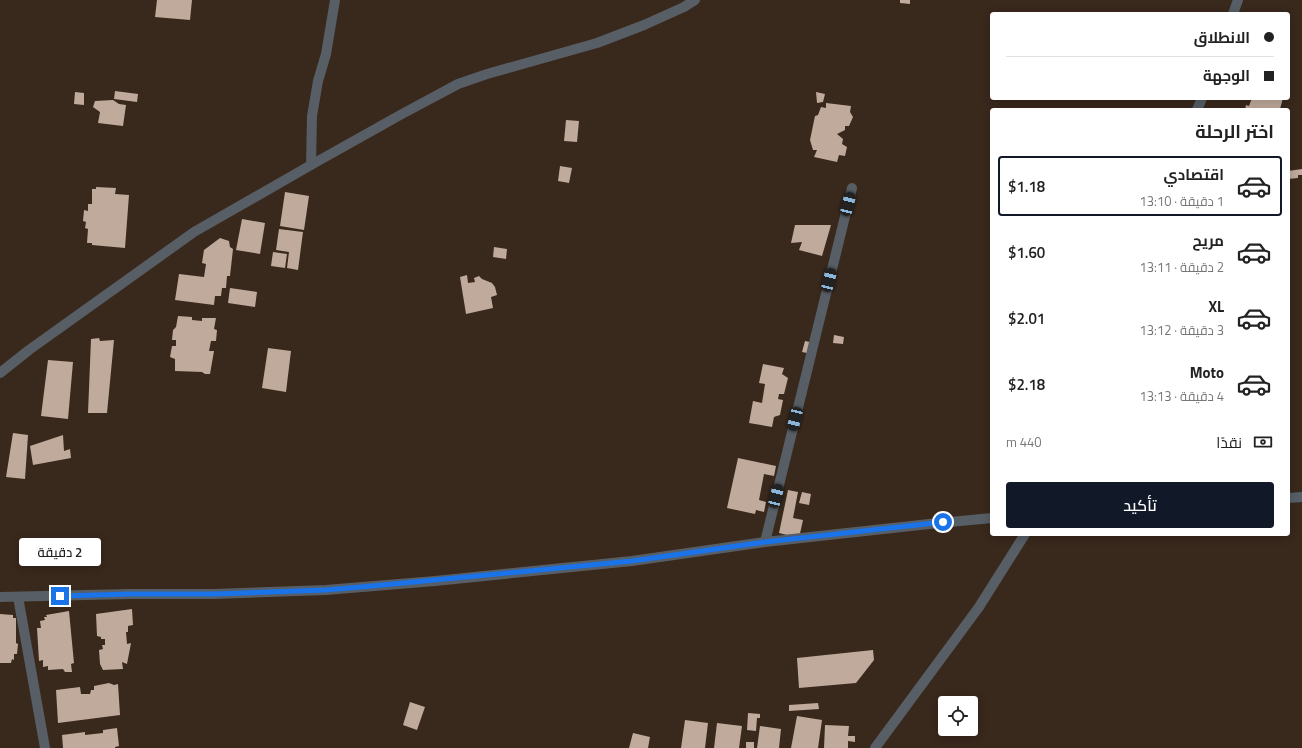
<!DOCTYPE html>
<html lang="ar">
<head>
<meta charset="utf-8">
<style>
	body { margin:0; font-family:"Titillium Web",Cairo,sans-serif; background:#f6f6f6; color:#222; direction:rtl; height:100vh; display:flex; flex-direction:column; font-size:15px; white-space:nowrap }
	* { box-sizing:border-box; margin:0 }
	p { font-size:13px; color:#767676 }
	.icon { flex:none; width:22px; height:22px; fill:none; stroke:currentColor; stroke-width:2; stroke-linecap:round; stroke-linejoin:round }
	.map { position:relative; flex:1; overflow:hidden; direction:ltr }
	.drawer { position:absolute; left:990px; top:108px; width:300px; height:428px; display:flex; flex-direction:column; background:#fff; border-radius:4px; box-shadow:0 2px 10px #0003; direction:rtl }
	.drawer>* { flex:none }
	.guide { position:absolute; left:990px; top:12px; width:300px; height:88px; border-radius:4px; box-shadow:0 2px 10px #0003; direction:rtl; display:grid; align-content:center; height:88px; padding:0 16px; background:#fff }
	.fabs { position:absolute; left:938px; top:696px; display:grid; gap:8px }
	.fabs a { display:grid; place-items:center; width:40px; height:40px; border-radius:4px; background:#fff; box-shadow:0 2px 10px #0003; font-size:20px }
	.end { position:absolute; width:18px; height:18px; margin:-9px; border:5px solid #1a73e8; background:#fff; box-shadow:0 0 0 2px #fff }
	.from { border-radius:50% }
	.bubble { position:absolute; height:28px; border-radius:4px; background:#fff; box-shadow:0 2px 10px #0003; font-size:13px; font-weight:600; line-height:28px; text-align:center; direction:rtl }
	.car { position:absolute; width:12px; height:24px; margin:-12px -6px; border-radius:5px; box-shadow:0 0 3px 1px #0007; background:linear-gradient(#222 24%,#8ab4d8 0 40%,#222 0 76%,#8ab4d8 0 86%,#222 0) }
	.guide b { display:flex; align-items:center; gap:14px; height:38px; font-size:15px }
	.guide b+b { border-top:1px solid #e0e0e0 }
	.guide i { width:10px; height:10px; background:#222 }
	ul { padding:0; list-style:none }
	li { display:flex; align-items:center; gap:12px; height:60px; margin:0 8px 6px; padding:0 8px; border:2px solid transparent; border-radius:4px }
	li div { flex:1 }
	li b { display:block; font-size:15px }
	li em { font-style:normal; font-weight:600 }
	li.current { border-color:#111827 }
	li>.icon { width:36px; height:36px; stroke-width:1.5 }
	h2 { padding:0 16px; font-size:18px; line-height:48px }
	.pay { display:flex; align-items:center; gap:10px; height:44px; padding:0 16px; font-size:15px }
	.pay p { margin-inline-start:auto }
	.action { display:flex; gap:8px; margin-top:auto; padding:8px 16px }
	.action a { flex:1; height:46px; border-radius:4px; background:#111827; color:#fff; font-size:16px; font-weight:600; line-height:46px; text-align:center }
	.map>svg:first-child { display:block }
	.building { fill:#c0aa9c }
	.lines { fill:none; stroke-linecap:round; stroke-linejoin:round }
	.street { stroke:#575e65; stroke-width:10 }
	.route { stroke:#1a73e8; stroke-width:5 }
</style>
</head>
<body>
<div class="map">
<svg width="1302" height="748" viewBox="0 0 1302 748">
	<rect width="100%" height="100%" fill="#39281c"/>
	<g class="building">
		<polygon points="157,0 192,0 190,20 155,17"/>
		<polygon points="900,0 910,0 910,4 900,3"/>
		<polygon points="115,91 138,94 137,102 114,99"/>
		<polygon points="75,92 84,93 84,105 74,104"/>
		<polygon points="816,92 825,94 823,102 817,103"/>
		<polygon points="1252,98 1283,98 1280,109 1283,110 1245,110 1246,105 1249,106"/>
		<polygon points="113,100 119,104 126,105 123,126 98,123 100,112 93,107 95,101"/>
		<polygon points="826,103 851,106 850,112 853,117 849,126 845,126 845,130 837,134 843,139 842,144 847,147 845,156 839,155 837,162 814,157 817,150 813,150 810,140 815,116 818,115 821,107 826,108"/>
		<polygon points="566,120 579,121 577,142 564,141"/>
		<polygon points="560,166 572,168 569,183 558,181"/>
		<polygon points="1302,169 1302,175 1298,175 1298,178 1288,179 1288,171"/>
		<polygon points="96,187 116,188 115,194 129,195 125,248 92,245 92,243 87,243 88,229 85,228 86,222 83,221 84,210 88,211 88,204 92,204 92,189 96,189"/>
		<polygon points="285,192 309,196 304,230 280,226"/>
		<polygon points="242,219 265,223 260,254 236,250"/>
		<polygon points="795,225 831,225 822,256 799,250 802,242 791,243"/>
		<polygon points="279,229 303,232 298,270 287,268 289,252 276,250"/>
		<polygon points="220,238 229,241 230,247 233,249 230,276 227,276 226,288 222,288 221,296 215,296 214,305 175,300 179,274 204,277 206,264 202,263 204,250"/>
		<polygon points="494,247 507,249 506,259 493,257"/>
		<polygon points="273,252 287,254 285,268 271,266"/>
		<polygon points="467,275 468,283 475,282 474,278 479,276 482,279 492,283 495,287 497,295 491,297 493,308 466,314 460,277"/>
		<polygon points="230,288 257,292 255,307 228,303"/>
		<polygon points="178,316 192,317 192,320 202,321 202,318 216,318 214,329 217,330 216,341 211,341 209,351 214,351 210,374 205,374 202,372 175,371 175,359 170,357 172,346 176,346 176,340 172,340 173,330 176,327"/>
		<polygon points="834,335 844,337 843,344 833,343"/>
		<polygon points="99,338 100,341 114,340 107,413 88,413 91,339"/>
		<polygon points="805,341 810,342 807,353 802,352"/>
		<polygon points="268,348 291,351 286,392 262,388"/>
		<polygon points="48,360 73,362 68,419 41,416"/>
		<polygon points="763,364 784,368 782,374 788,378 784,394 779,394 778,399 783,400 780,415 774,417 772,427 749,423 753,401 762,403 765,384 759,383"/>
		<polygon points="13,433 28,435 25,479 6,477"/>
		<polygon points="63,435 64,451 70,449 71,458 33,465 30,446"/>
		<polygon points="738,458 776,466 774,476 764,474 759,500 766,502 764,512 756,510 755,514 727,508"/>
		<polygon points="788,490 798,492 793,518 803,520 799,538 779,533"/>
		<polygon points="802,492 811,494 809,505 799,503"/>
		<polygon points="132,609 133,625 128,626 128,632 126,632 127,644 131,643 127,664 122,662 123,669 103,670 100,664 99,650 103,649 102,645 105,645 105,639 101,639 101,637 97,636 96,614"/>
		<polygon points="69,611 74,663 71,664 72,672 65,672 63,669 48,670 48,666 43,667 43,660 39,661 37,628 41,628 40,621 45,620 44,617 47,617 46,615"/>
		<polygon points="0,614 13,615 13,618 16,618 16,643 18,644 17,654 14,654 14,660 12,659 11,663 0,663"/>
		<polygon points="873,650 874,660 856,683 799,688 797,658"/>
		<polygon points="109,683 114,685 118,684 120,715 58,723 56,690 80,687 81,694 90,694 91,690 94,690 94,686"/>
		<polygon points="410,702 425,707 417,730 403,725"/>
		<polygon points="818,703 819,709 789,711 789,705"/>
		<polygon points="748,713 760,714 760,718 757,718 756,731 747,730"/>
		<polygon points="797,716 822,720 818,748 791,748"/>
		<polygon points="685,720 708,723 705,748 681,748"/>
		<polygon points="717,723 742,726 739,748 714,748"/>
		<polygon points="825,725 849,726 848,736 855,736 855,742 848,741 848,748 824,748"/>
		<polygon points="760,726 781,729 779,748 757,748"/>
		<polygon points="117,728 119,746 115,747 115,748 63,748 62,735 85,732 85,735 103,733 103,730"/>
		<polygon points="633,733 650,737 648,748 629,748"/>
		<rect x="746" y="742" width="8" height="6"/>
	</g>
	<g class="lines">
		<g class="street">
			<polyline points="1233,14 1238,0"/>
			<polyline points="1197,110 1202,98"/>
			<polyline points="311,165 312,116 318,81 326,54 335,0"/>
			<polyline points="0,373 29,350 194,232 311,165 402,114 458,84 487,74 597,43 644,25 684,7 695,0"/>
			<polyline points="1288,498 1302,497"/>
			<polyline points="765,542 852,188"/>
			<polyline points="0,597 130,594 214,594 326,590 435,581 632,561 765,542 929,524 992,518"/>
			<polyline points="18,597 45,748"/>
			<polyline points="875,748 979,607 1025,534"/>
		</g>
	</g>
	<g class="lines">
		<polyline class="route" points="60,596 130,594 214,594 326,590 372,586 632,561 765,542 943,522"/>
	</g>
</svg>
<div class="fabs">
<a><svg class="icon" aria-label="locate" viewBox="0 0 24 24"><circle cx="12" cy="12" r="6"/><path d="M12 2v4M12 18v4M2 12h4M18 12h4"/></svg></a>
</div>
<i class="end from" style="left:943px;top:522px"></i>
<i class="end" style="left:60px;top:596px"></i>
<div class="bubble" style="left:19px;top:538px;width:82px">2 دقيقة</div>
<i class="car" style="left:848px;top:204px;rotate:14deg"></i>
<i class="car" style="left:829px;top:280px;rotate:14deg"></i>
<i class="car" style="left:795px;top:419px;rotate:194deg"></i>
<i class="car" style="left:776px;top:496px;rotate:14deg"></i>
<div class="guide">
<b><i class="from"></i>الانطلاق</b>
<b><i></i>الوجهة</b>
</div>
<section class="drawer">
<h2>اختر الرحلة</h2>
<ul>
<li class="current"><svg class="icon" aria-label="car" viewBox="0 0 24 24"><path d="M5 17H2v-5l4-1 3-4h7l3 4 3 1v5h-3M9 17h6M6 11h13"/><circle cx="7" cy="17" r="2"/><circle cx="17" cy="17" r="2"/></svg><div><b>اقتصادي</b><p>1 دقيقة · 13:10</p></div><em>$1.18</em></li>
<li><svg class="icon" aria-label="car" viewBox="0 0 24 24"><path d="M5 17H2v-5l4-1 3-4h7l3 4 3 1v5h-3M9 17h6M6 11h13"/><circle cx="7" cy="17" r="2"/><circle cx="17" cy="17" r="2"/></svg><div><b>مريح</b><p>2 دقيقة · 13:11</p></div><em>$1.60</em></li>
<li><svg class="icon" aria-label="car" viewBox="0 0 24 24"><path d="M5 17H2v-5l4-1 3-4h7l3 4 3 1v5h-3M9 17h6M6 11h13"/><circle cx="7" cy="17" r="2"/><circle cx="17" cy="17" r="2"/></svg><div><b>XL</b><p>3 دقيقة · 13:12</p></div><em>$2.01</em></li>
<li><svg class="icon" aria-label="car" viewBox="0 0 24 24"><path d="M5 17H2v-5l4-1 3-4h7l3 4 3 1v5h-3M9 17h6M6 11h13"/><circle cx="7" cy="17" r="2"/><circle cx="17" cy="17" r="2"/></svg><div><b>Moto</b><p>4 دقيقة · 13:13</p></div><em>$2.18</em></li>
</ul>
<div class="pay"><svg class="icon" aria-label="cash" viewBox="0 0 24 24"><path d="M3 7h18v10H3z"/><circle cx="12" cy="12" r="2"/></svg>نقدًا<p>440 m</p></div>
<div class="action"><a>تأكيد</a></div>
</section>
</div>
</body>
</html>
